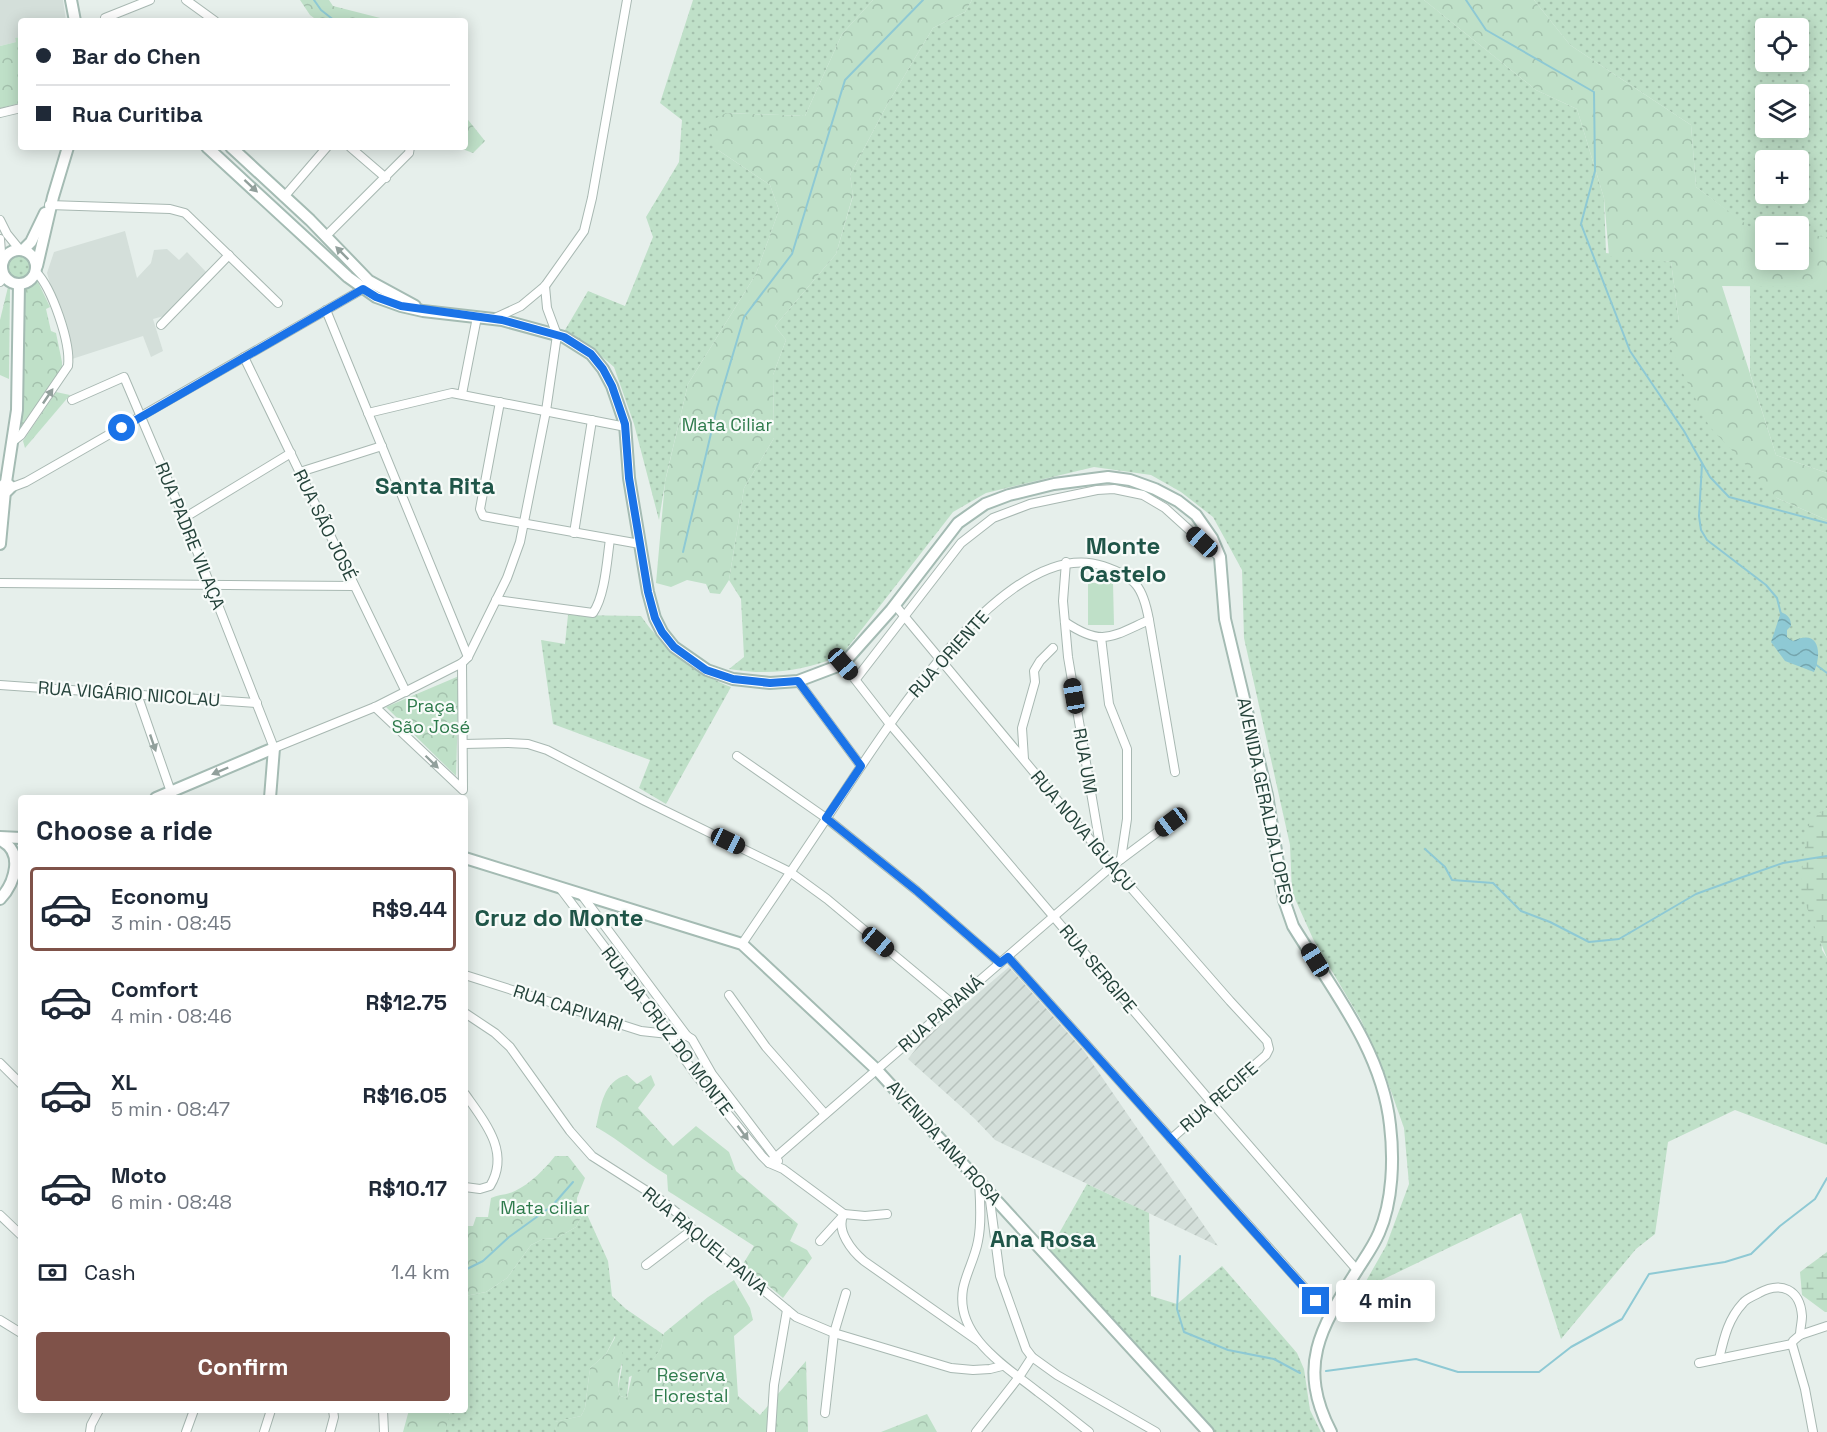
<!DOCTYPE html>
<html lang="en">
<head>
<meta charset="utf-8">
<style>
	body { margin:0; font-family:"Space Grotesk",sans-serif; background:#f6f6f7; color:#1f2937; height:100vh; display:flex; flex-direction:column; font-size:22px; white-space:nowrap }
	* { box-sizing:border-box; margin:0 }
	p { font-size:20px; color:#747a83 }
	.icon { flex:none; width:33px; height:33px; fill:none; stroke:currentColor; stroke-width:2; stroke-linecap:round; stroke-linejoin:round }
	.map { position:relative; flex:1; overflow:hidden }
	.side { position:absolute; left:18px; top:795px; width:450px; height:618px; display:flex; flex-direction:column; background:#fff; border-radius:6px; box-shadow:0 3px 15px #0003 }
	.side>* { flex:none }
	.hud { position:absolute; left:18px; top:18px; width:450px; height:132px; border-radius:6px; box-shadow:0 3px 15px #0003; display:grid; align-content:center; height:132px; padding:0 18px; background:#fff }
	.fabs { position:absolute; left:1755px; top:18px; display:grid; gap:12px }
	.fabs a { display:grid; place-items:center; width:54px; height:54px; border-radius:6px; background:#fff; box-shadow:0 3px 15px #0003; font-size:30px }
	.end { position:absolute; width:27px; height:27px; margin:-14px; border:8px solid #1a73e8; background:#fff; box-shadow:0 0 0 3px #fff }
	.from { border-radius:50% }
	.bubble { position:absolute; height:42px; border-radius:6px; background:#fff; box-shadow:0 3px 15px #0003; font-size:20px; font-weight:600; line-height:42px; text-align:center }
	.car { position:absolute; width:18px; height:36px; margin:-18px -9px; border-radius:8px; box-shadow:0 0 4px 2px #0007; background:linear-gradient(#222 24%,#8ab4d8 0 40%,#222 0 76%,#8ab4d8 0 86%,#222 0) }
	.hud b { display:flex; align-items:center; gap:21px; height:57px; font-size:22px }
	.hud b+b { border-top:2px solid #e0e1e3 }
	.hud i { width:15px; height:15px; background:#1f2937 }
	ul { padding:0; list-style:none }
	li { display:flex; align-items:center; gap:18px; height:84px; margin:0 12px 9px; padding:0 6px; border:3px solid transparent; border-radius:6px }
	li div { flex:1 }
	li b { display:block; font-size:22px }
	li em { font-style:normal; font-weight:600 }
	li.current { border-color:#7f5249 }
	li>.icon { width:54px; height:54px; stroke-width:1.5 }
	h2 { padding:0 18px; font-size:27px; line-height:72px }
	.pay { display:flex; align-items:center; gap:15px; height:66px; padding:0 18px; font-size:22px }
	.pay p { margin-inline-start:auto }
	.primary-button { display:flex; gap:12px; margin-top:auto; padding:12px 18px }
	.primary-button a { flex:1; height:69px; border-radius:6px; background:#7f5249; color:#fff; font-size:24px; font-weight:600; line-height:69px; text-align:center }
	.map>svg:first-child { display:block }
	.built { fill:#d4dfda }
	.industrial { fill:url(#industrial-furrows) }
	.grass { fill:url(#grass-dots); fill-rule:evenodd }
	.forest { fill:url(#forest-crowns) }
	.wetland { fill:url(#wetland-marsh) }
	.pitch { fill:#bfe0c8 }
	.water { fill:url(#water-waves) }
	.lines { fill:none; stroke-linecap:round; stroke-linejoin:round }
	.stream { stroke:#8ec9d4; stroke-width:2 }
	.minor-casing { stroke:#a8b8b2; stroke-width:10 }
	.secondary-casing { stroke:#a4bbb3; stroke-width:14 }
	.minor { stroke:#fff; stroke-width:8 }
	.secondary { stroke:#fff; stroke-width:10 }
	.oneway { fill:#92a09c }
	.route { stroke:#1a73e8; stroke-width:8 }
	.labels { text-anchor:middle; stroke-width:4.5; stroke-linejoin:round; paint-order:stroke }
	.park-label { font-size:18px; fill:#2d7a4b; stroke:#f7fbf9 }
	.street-label { font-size:18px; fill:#24423a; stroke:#f7fbf9 }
	.district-label { font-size:24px; font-weight:bold; fill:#1f5548; stroke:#f7fbf9 }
</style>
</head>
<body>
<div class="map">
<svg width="1827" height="1432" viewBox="0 0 1827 1432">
	<defs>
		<pattern id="industrial-furrows" width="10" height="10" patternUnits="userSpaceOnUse" patternTransform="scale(1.5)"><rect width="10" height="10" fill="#d4dfda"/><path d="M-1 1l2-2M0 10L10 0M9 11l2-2" fill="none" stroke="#b6c1bc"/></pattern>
		<pattern id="grass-dots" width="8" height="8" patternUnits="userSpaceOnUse" patternTransform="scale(1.5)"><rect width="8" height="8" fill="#bfe0c8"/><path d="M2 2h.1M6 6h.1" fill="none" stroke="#a4c1ad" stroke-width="1.8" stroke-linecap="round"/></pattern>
		<pattern id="forest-crowns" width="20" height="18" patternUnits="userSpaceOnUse" patternTransform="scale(1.5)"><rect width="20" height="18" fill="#bfe0c8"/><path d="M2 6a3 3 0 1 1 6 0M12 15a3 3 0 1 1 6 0" fill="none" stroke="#a4c1ad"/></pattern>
		<pattern id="wetland-marsh" width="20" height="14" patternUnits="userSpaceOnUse" patternTransform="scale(1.5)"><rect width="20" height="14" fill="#bfe0c8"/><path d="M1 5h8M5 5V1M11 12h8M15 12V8" fill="none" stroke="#a4c1ad"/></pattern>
		<pattern id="water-waves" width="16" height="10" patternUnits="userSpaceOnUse" patternTransform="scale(1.5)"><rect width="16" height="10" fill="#8ec9d4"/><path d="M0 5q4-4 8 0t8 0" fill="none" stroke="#74a5ad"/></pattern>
	</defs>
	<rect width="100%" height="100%" fill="#e6efeb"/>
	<g class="built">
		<polygon points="0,0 63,0 66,21 21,21 21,37 16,38 16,42 0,46"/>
		<polygon points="125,231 137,278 151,263 154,250 167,249 179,260 187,252 207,273 164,316 153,319 163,351 151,357 143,336 72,359 47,273 54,252"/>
	</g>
	<polygon class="industrial" points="1009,967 1084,1051 1218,1246 995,1140 975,1119 908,1059 923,1040"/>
	<g class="grass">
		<polygon points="693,0 873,0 842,34 805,116 726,113 718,150 770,185 779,210 756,274 688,384 666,477 659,520 634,424 614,367 592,348 565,330 588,291 625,306 653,237 646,217 679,162 682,120 660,103"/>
		<path d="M972,0H1424L1536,90L1577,109L1604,198L1606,253L1671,262L1679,322L1777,498L1827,520V808L1810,821L1822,950L1827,958V1145L1735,1110L1668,1142L1655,1234L1636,1249L1561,1339L1521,1213L1361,1290L1386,1246L1409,1184L1404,1128L1386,1077L1361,1020L1314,941L1292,892L1290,845L1244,638L1242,570L1213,517L1181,492L1151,475L1094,467L986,493L953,512L841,656C801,671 771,676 729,669L744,657L741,599L729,580L744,488L774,438L773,375L786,340L775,326L836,254L853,196L850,175L888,103L933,28L965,12Z"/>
		<path d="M1534,0H1827V473L1776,455L1750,373V228L1696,187L1691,125L1570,45ZM1766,28H1798V62H1766ZM1766,94H1798V128H1766ZM1766,160H1798V194H1766ZM1766,226H1798V260H1766Z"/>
		<circle cx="20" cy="267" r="15"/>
		<path d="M568,615L641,616C661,646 697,674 731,687L666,804L639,788L650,760L553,724L541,640L565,644Z"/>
		<polygon points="1087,1184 1149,1213 1151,1296 1177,1304 1222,1266 1297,1353 1304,1369 1310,1410 1321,1432 1214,1432 1049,1251"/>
		<polygon points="585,1210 608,1261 612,1296 626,1309 664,1335 661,1348 648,1368 629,1377 627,1398 620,1396 618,1389 622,1367 615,1336 606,1354 590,1368 585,1408 581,1416 555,1422 556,1432 445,1432 447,1419 452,1410 465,1410 465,1296 486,1292 507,1278 531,1245 543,1239 557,1238 576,1227"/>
	</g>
	<g class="forest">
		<polygon points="300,0 329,0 333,6 392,21 318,21 310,15"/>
		<polygon points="873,0 972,0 965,12 933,28 888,103 850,175 853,195 836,254 775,326 786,340 773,375 774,438 744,488 729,580 720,594 710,593 706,584 687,580 671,587 656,583 665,482 688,384 756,274 779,210 770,185 718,150 707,123 726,113 805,116 842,34"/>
		<polygon points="1424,0 1534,0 1570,45 1691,125 1696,187 1750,227 1765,229 1766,260 1798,260 1799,234 1827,237 1827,287 1722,286 1776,455 1827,473 1827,520 1777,498 1709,426 1669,345 1679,322 1671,262 1609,256 1604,198 1577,109 1536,90"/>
		<polygon points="21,37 21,103 0,108 0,46 16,42 15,38"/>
		<polygon points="465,116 485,141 473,153 457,147 465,147"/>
		<polygon points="38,282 50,307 46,309 51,331 56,333 62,362 62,368 21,431 22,290"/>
		<polygon points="8,287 10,288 9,379 0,375 0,320"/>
		<polygon points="56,392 70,395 25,448 23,441"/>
		<polygon points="459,676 456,776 386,707"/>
		<path d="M627,1075L637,1084L651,1075L655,1085L638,1108L673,1146L696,1126L729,1152L736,1171L798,1224L790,1241L807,1250L812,1258L783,1298L743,1264L754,1246L668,1191L667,1175C642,1160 621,1141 596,1127C601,1106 603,1081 627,1075Z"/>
		<path d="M555,1156H568L585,1178L577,1198V1203L585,1210L576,1227L557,1238L543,1239L531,1245L507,1278L486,1292L465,1296V1226H473L476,1217H488L491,1198C499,1194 507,1195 515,1191C531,1183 544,1170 555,1156Z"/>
		<path d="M734,1280L750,1308L753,1320L734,1336L738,1396L760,1415L806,1361L808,1432H556L554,1422L581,1416L585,1408L590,1368L606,1354L616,1336C631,1353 613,1377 620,1396L627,1398L632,1375L648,1367L661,1348L664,1333L708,1297Z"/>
		<polygon points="409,1410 445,1410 450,1414 445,1432 403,1432"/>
		<polygon points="927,1414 937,1432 881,1432"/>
	</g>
	<g class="wetland">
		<polygon points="1827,808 1827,958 1800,890 1804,853 1810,820"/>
		<polygon points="1827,1252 1827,1312 1825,1312 1802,1295 1800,1272"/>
	</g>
	<polygon class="pitch" points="1088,583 1113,583 1114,625 1088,625"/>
	<path class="water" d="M1781,612C1788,615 1791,618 1791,626L1787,630V637L1793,641C1820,628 1822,654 1814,672L1785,661L1771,642Z"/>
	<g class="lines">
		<g class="stream">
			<polyline points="314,0 321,10 335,21"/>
			<polyline points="1466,0 1486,30 1594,92 1595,171 1581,224 1630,351 1684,431 1710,477 1729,497 1827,523"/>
			<polyline points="1702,464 1699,516 1701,530 1707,540 1766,585 1777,598 1781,614"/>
			<polyline points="683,552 717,408 744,317 792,254 845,80 923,0"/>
			<polyline points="1815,664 1827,673"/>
			<polyline points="1425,849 1445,867 1452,880 1493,883 1521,911 1550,922 1589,942 1619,939 1696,894 1740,878 1783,863 1827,856"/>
			<polyline points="1180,1256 1177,1309 1184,1332 1228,1350 1274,1359 1300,1373"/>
			<polyline points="465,1270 483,1261 509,1237 552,1206 573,1182"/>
			<polyline points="1326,1371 1416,1359 1458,1372 1539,1372 1571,1347 1622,1319 1649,1274 1725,1262 1751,1254 1780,1226 1815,1199 1827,1178"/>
		</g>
		<g class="minor-casing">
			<g id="minor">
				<polyline points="186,0 215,21"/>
				<polyline points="105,18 150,0"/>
				<polyline points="0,113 21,108"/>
				<polyline points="350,147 386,178"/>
				<polyline points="284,197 327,147"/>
				<polyline points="49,205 170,209 185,213 278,303"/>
				<polyline points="0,220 7,234 20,250"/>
				<polyline points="326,236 409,153 410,147"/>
				<polyline points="0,239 2,265"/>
				<polyline points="0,282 5,276"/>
				<polyline points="326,310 468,657"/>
				<polyline points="495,318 521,306 545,286 584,231 592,198 627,0"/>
				<polyline points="161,325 229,255"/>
				<polyline points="244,357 406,692"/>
				<polyline points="462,394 477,317"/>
				<polyline points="72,400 124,377 184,518 274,748 375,707 462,663 468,657 507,578 520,542 546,411 557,335 547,308 545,286"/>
				<polyline points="500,402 480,509 483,516 640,544"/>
				<polyline points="368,413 452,393 626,427"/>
				<path d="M12,442L21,435L68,366C71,343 52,288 36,272"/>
				<polyline points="300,472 382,446"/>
				<polyline points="10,488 26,482 363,289 366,286"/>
				<polyline points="184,518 291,453"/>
				<polyline points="574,533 592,420"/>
				<polyline points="1066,562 1063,601 1068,657 1101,851"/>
				<polyline points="0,583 354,586"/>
				<path d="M496,600L593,613C605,596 607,560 610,539"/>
				<polyline points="895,605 1112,866 1230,1001 1267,1041 1269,1049 1266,1055 1171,1139"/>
				<polyline points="1149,620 1175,772"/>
				<polyline points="1101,637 1109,704 1127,749 1127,819 1121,859"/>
				<polyline points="843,664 889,723 1212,1103 1357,1270"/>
				<polyline points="856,679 961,543 993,518 1030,504 1097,490 1114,489 1143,495 1165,508 1217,555"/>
				<polyline points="798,681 861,766"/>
				<polyline points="0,685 257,703"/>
				<polyline points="137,694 171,792"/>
				<polyline points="375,707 463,790 462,663"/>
				<polyline points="464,744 508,743 528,744 547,750 645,801 790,872 827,899 953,1004"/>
				<polyline points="737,756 826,818 917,891 1000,963"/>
				<polyline points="1024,759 1022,728 1035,682 1034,671 1040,661 1053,648"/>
				<path d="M560,888L671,1035L676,1047L696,1075L762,1156L769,1163L783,1169L844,1214C835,1230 852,1251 864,1261L978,1341"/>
				<polyline points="581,894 687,1036 692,1039 712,1074 778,1161"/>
				<path d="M742,944C773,898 805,851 836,804C881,737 1006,533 1103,566C1136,577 1143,587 1149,620C1111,637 1102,647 1065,622"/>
				<polyline points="1008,957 1330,1316"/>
				<polyline points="465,975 641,1031 687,1036"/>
				<polyline points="729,995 766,1047 825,1114"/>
				<polyline points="465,1013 495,1033 510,1047 570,1131 592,1156 661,1200 682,1217 700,1238 796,1317 834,1333 951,1368 973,1370 990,1369 1002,1366"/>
				<polyline points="0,1063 21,1084"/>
				<path d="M465,1094C484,1121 511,1152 490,1186L480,1189L465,1187"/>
				<polyline points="769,1163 1112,866 1171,822"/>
				<path d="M979,1181C980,1200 982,1222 978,1241C975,1258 966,1273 963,1289C955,1337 1007,1367 1038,1392C1056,1405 1072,1419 1089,1432"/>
				<polyline points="989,1193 1000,1276 1026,1349 1032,1357 1057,1375 1156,1432"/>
				<polyline points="844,1214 865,1216 887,1214"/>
				<polyline points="0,1215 21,1235"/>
				<polyline points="820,1241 841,1218"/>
				<polyline points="646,1265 692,1230"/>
				<polyline points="0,1320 21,1333"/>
				<path d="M1719,1359C1724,1338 1728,1319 1743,1303C1747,1298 1754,1296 1759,1293C1781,1281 1800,1289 1802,1316C1802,1322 1800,1329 1800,1335"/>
				<polyline points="1699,1363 1792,1344"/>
				<polyline points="383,1410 384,1432"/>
				<polyline points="825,1413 834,1333 846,1293"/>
				<polyline points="90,1432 91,1425 99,1410"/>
				<polyline points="186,1432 194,1410"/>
				<polyline points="264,1432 271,1410"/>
				<polyline points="330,1432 334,1417 333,1410"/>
				<polyline points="771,1432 774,1385 787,1310"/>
				<polyline points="976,1432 1019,1377 1032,1357"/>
				<polyline points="1813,1432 1805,1389 1792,1344 1793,1341 1800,1335 1827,1326"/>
			</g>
		</g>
		<g class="secondary-casing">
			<g id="secondary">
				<polyline points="71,0 75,21"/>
				<path d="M207,147L348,277L376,297L401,306L423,311L502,320L564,337L591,354L603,369L612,386L625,424L629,478L648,592L655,618L662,632L674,647L707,670L733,679L770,683L798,681L843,664L891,610L958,523L985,504L1009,495L1054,484L1108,477L1130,480L1155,489L1178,501L1196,515L1212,538L1220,557L1225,619L1267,795L1284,900L1293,926C1331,988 1382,1050 1390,1125C1394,1158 1393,1201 1379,1233C1373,1247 1364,1259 1356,1272C1320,1329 1297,1366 1331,1432"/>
				<polyline points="231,147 310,220 369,281 415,306"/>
				<circle cx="19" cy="267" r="17"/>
				<polyline points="23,250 31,242 45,213"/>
				<polyline points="37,266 53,197 68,147"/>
				<polyline points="6,482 11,487 7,491 2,487 6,482 17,410 19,284"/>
				<polyline points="0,544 5,491"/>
				<polyline points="156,798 274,748"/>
				<polyline points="270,798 274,748"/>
				<polyline points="0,837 21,838"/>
				<path d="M0,840C25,851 15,883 0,899"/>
				<polyline points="465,858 742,944 877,1070 1208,1432"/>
			</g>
		</g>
		<use href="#minor" class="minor"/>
		<use href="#secondary" class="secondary"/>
	</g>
	<defs><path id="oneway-solid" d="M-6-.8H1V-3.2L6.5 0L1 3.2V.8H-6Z" transform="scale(1.5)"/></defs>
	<g class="oneway">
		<use href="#oneway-solid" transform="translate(251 186) rotate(43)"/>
		<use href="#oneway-solid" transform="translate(342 253) rotate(-135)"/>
		<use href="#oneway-solid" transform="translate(48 396) rotate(-56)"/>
		<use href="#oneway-solid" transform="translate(153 743) rotate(71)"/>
		<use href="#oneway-solid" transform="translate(432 762) rotate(44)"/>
		<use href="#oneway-solid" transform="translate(220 771) rotate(157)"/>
		<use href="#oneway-solid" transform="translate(743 1133) rotate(53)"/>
	</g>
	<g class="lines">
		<polyline class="route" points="122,428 363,289 376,297 401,306 502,320 564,337 591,354 603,369 612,386 625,424 629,478 648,592 655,618 662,632 674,647 706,670 733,679 770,683 798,681 861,766 826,818 917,891 1000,963 1008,957 1316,1301"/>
	</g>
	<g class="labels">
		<g class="park-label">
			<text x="727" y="431">Mata Ciliar</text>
			<text x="431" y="712">Praça<tspan x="431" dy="21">São José</tspan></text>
			<text x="545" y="1214">Mata ciliar</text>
			<text x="691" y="1381">Reserva<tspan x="691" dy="21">Florestal</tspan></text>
		</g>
		<g class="street-label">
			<text transform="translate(325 525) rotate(64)" y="6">RUA SÃO JOSÉ</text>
			<text transform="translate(190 536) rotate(68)" y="6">RUA PADRE VILAÇA</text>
			<text transform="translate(949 654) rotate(-48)" y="6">RUA ORIENTE</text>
			<text transform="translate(129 694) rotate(4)" y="6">RUA VIGÁRIO NICOLAU</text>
			<text transform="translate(1085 761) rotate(80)" y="6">RUA UM</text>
			<text transform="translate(1265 801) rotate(78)" y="6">AVENIDA GERALDA LOPES</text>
			<text transform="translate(1083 831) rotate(50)" y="6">RUA NOVA IGUAÇU</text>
			<text transform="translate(1098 969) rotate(50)" y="6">RUA SERGIPE</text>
			<text transform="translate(568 1008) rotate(18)" y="6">RUA CAPIVARI</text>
			<text transform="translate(941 1014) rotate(-41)" y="6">RUA PARANÁ</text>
			<text transform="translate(667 1031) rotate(53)" y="6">RUA DA CRUZ DO MONTE</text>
			<text transform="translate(1219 1097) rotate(-41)" y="6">RUA RECIFE</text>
			<text transform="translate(944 1143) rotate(48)" y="6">AVENIDA ANA ROSA</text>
			<text transform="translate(705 1241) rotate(40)" y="6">RUA RAQUEL PAIVA</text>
		</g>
		<g class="district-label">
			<text x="435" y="494">Santa Rita</text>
			<text x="1123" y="554">Monte<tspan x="1123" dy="28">Castelo</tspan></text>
			<text x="559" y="926">Cruz do Monte</text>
			<text x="1043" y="1247">Ana Rosa</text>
		</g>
	</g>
</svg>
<div class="fabs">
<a><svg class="icon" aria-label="locate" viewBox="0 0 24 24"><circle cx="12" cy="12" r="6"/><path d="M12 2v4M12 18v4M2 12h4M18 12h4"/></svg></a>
<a><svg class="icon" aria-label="layers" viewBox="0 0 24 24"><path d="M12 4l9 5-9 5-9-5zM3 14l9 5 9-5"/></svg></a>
<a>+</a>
<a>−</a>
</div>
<i class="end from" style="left:122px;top:428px"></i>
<i class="end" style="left:1316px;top:1301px"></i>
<div class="bubble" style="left:1336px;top:1280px;width:99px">4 min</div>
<i class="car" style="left:1202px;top:542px;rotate:313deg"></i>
<i class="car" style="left:843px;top:664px;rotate:139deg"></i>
<i class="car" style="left:1074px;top:696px;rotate:350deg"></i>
<i class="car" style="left:1171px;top:822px;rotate:233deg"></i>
<i class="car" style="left:728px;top:841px;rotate:116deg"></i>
<i class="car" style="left:878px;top:942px;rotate:130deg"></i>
<i class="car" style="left:1315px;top:960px;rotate:328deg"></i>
<div class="hud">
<b><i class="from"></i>Bar do Chen</b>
<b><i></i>Rua Curitiba</b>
</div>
<section class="side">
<h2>Choose a ride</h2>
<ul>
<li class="current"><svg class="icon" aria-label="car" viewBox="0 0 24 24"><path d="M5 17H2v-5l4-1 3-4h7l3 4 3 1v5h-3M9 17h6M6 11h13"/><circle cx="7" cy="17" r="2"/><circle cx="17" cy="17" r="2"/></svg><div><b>Economy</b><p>3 min · 08:45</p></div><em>R$9.44</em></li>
<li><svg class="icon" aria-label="car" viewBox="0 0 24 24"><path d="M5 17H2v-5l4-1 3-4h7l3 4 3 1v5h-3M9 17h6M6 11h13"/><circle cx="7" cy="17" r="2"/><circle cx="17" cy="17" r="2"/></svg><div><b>Comfort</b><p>4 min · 08:46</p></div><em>R$12.75</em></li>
<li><svg class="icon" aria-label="car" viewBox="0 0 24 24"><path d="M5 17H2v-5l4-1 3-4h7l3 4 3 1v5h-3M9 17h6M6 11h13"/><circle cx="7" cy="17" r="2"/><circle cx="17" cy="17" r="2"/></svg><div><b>XL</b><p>5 min · 08:47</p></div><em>R$16.05</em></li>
<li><svg class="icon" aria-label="car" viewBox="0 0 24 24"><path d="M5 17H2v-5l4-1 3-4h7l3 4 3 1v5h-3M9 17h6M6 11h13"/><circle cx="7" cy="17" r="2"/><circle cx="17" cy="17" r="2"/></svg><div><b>Moto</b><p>6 min · 08:48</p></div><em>R$10.17</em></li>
</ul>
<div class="pay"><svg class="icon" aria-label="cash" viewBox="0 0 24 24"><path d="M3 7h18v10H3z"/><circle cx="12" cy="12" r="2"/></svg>Cash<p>1.4 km</p></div>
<div class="primary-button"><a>Confirm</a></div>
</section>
</div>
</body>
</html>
